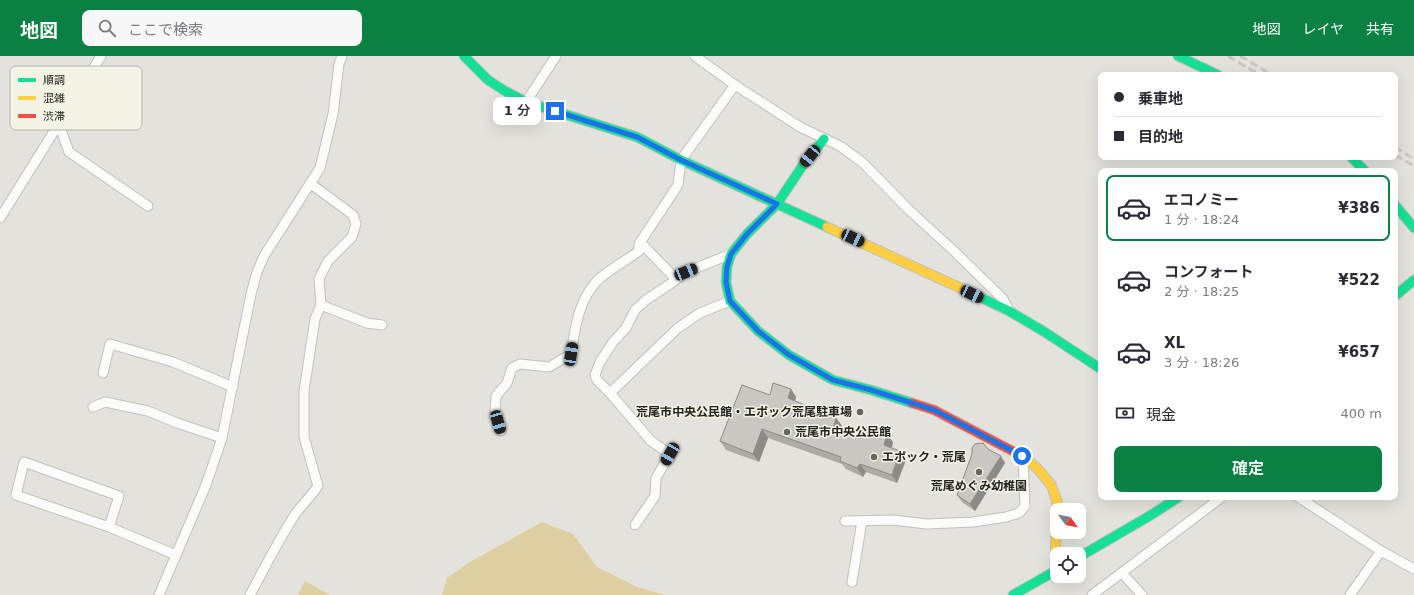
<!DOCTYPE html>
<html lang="ja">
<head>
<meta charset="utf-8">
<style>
	body { margin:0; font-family:"DejaVu Sans","Noto Sans JP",sans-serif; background:#f7f7f7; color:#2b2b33; height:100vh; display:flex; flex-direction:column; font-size:15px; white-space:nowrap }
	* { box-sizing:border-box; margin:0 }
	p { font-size:13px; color:#7c7c81 }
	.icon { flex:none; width:22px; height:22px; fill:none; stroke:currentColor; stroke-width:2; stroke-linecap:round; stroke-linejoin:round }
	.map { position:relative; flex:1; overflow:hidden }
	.sheet { position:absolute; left:1098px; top:112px; width:300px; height:332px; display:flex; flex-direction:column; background:#fff; border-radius:8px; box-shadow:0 4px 16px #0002 }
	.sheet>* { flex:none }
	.guide { position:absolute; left:1098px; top:16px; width:300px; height:88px; border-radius:8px; box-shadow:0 4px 16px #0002; display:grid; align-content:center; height:88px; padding:0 16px; background:#fff }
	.needle { width:26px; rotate:123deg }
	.buttons { position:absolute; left:1050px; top:447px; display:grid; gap:8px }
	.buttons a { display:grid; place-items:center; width:36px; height:36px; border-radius:8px; background:#fff; box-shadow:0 4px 16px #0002; font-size:20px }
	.end { position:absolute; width:18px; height:18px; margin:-9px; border:5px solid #1a73e8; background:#fff; box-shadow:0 0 0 2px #fff }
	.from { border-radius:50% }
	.bubble { position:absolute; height:28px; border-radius:8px; background:#fff; box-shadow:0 4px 16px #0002; font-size:13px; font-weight:600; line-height:28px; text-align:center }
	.car { position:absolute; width:12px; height:24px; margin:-12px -6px; border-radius:5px; box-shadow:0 0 3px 1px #0007; background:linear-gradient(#222 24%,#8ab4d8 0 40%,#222 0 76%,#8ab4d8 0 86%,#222 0) }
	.guide b { display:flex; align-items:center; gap:14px; height:38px; font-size:15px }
	.guide b+b { border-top:1px solid #e1e1e2 }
	.guide i { width:10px; height:10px; background:#2b2b33 }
	ul { padding:7px 0 0; list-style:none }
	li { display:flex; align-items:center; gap:12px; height:66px; margin:0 8px 6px; padding:0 8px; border:2px solid transparent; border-radius:8px }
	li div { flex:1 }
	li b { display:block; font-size:15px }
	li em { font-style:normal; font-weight:600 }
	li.on { border-color:#0b8043 }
	li>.icon { width:36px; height:36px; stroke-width:1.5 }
	.pay { display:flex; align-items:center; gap:10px; height:44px; padding:0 16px; font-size:15px }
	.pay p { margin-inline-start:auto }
	.button { display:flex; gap:8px; margin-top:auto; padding:8px 16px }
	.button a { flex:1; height:46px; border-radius:8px; background:#0b8043; color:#fff; font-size:16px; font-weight:600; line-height:46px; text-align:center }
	header { display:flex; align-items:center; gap:24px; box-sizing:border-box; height:56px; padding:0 20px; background:#0b8043; color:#fff }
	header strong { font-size:19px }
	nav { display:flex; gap:22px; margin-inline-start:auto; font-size:14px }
	.search { width:280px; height:36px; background:#f7f7f7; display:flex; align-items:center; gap:10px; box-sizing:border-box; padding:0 14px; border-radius:8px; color:#7c7c81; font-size:15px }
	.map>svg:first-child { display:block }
	.green { fill:#ddcfa1 }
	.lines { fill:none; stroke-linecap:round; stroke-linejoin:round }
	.street-casing { stroke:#c1c0bb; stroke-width:11 }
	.fast-casing { stroke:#c1c0bb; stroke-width:11 }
	.slow-casing { stroke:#c1c0bb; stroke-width:11 }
	.jam-casing { stroke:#c1c0bb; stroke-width:11 }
	.street { stroke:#fbfbfa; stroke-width:9 }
	.fast { stroke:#16e098; stroke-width:9 }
	.slow { stroke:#ffcf43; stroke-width:9 }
	.jam { stroke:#f24e42; stroke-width:9 }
	.rail { stroke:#c9c8c7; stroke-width:3; stroke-dasharray:8 4; stroke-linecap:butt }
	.wall { fill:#acaba7 }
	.shaded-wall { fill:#8c8b88 }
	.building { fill:#c8c7c2; stroke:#8c8b88 }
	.route { stroke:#1a73e8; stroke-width:5 }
	.poi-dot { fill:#676661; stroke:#f4f1e5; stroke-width:1.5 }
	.labels { text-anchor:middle; stroke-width:3; stroke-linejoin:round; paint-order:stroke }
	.poi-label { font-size:12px; font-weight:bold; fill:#24231f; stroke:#f4f1e5; text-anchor:start }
	.key { fill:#f4f1e5; stroke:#b6b3aa; stroke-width:1 }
	.key-label { font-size:11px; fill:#24231f }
</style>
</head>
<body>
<header>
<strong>地図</strong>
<div class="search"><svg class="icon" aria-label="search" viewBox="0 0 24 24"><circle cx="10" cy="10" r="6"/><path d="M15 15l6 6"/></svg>ここで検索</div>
<nav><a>地図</a><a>レイヤ</a><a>共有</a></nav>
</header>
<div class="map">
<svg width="1414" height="539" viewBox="0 0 1414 539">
	<rect width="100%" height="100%" fill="#e4e2dc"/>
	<g class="green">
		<polygon points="542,466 573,478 597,511 637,531 665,539 442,539 447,522 470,506"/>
		<polygon points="305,525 330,539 298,539"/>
	</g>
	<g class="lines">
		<g class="street-casing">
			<g id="street">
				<polyline points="695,0 735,29 800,71 840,90 862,106 909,154 954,195 1003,243 1009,255"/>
				<polyline points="526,46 556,0"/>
				<polyline points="57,72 61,74 69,96 148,150"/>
				<polyline points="0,162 101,0"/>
				<polyline points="640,186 676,223"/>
				<polyline points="321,249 367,267 382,269"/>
				<polyline points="103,317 110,288 173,306 233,331"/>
				<polyline points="610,337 678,272 700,257 730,245"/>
				<polyline points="93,351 105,346 148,355 177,367 222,382"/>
				<path d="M501,375L495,356L496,340L507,327L512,312L520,308L549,311L571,298C575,273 578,246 596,226C605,216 627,204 639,195V188L678,129L681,104L735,29"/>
				<polyline points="1298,441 1381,495 1414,513"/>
				<polyline points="845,465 893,464 927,468 973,466 1006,461 1019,457 1025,450 1023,400"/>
				<polyline points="635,469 655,440 656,422 670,398 651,385 610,337 597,324 595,319 600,306 613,286 626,272 635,254 646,244 670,228 686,216 731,198"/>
				<polyline points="109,471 119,440 24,406 16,439 109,471 176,499"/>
				<polyline points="1122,517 1142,539"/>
				<polyline points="852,526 862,465"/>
				<polyline points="159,539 206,429 222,382 251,238 257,216 264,200 320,112 333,58 339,8 342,0"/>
				<path d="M250,539C265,511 279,483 296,457C303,448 311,440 318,430L304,381V335L315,263L321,249L319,223L328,205L352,181L356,168L353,159L311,128"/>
				<polyline points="1092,539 1222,441"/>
				<polyline points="1350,539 1381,495"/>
			</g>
		</g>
		<g class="fast-casing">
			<g id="fast">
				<polyline points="464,0 488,24 505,35 526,46 637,81 681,104 827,171"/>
				<polyline points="1178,0 1218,19"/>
				<polyline points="824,83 803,109 777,148 747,178 731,198 727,211 726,226 730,245 758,275 789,299 833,324 871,334 912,347"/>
				<polyline points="1351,101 1365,115"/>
				<polyline points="1395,149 1414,172"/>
				<polyline points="969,236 1009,255 1043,275 1101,313"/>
				<polyline points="1395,240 1414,224"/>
				<polyline points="1079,501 1151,459 1179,441"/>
				<polyline points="1013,539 1057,514"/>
			</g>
		</g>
		<g class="slow-casing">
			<g id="slow">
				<polyline points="827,171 969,236"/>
				<polyline points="1024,401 1038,413 1051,429 1057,445 1055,515"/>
			</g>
		</g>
		<g class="jam-casing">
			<polyline id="jam" points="912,347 934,354 1024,401"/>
		</g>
		<use href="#street" class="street"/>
		<use href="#fast" class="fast"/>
		<use href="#slow" class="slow"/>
		<use href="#jam" class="jam"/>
		<g class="rail">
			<polyline points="1228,0 1260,19"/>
			<polyline points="1240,0 1272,19"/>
			<polyline points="1395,91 1414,103"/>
			<polyline points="1395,99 1414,110"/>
		</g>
	</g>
	<g class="wall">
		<polygon points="791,333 796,341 795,345 836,362 842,370 841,375 893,386 892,392 906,404 897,427 866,416 863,421 846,413 842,408 768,382 759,406 726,394 720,385 770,339"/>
		<polygon points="988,393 1005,407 975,455 962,446 957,439"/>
	</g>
	<g class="shaded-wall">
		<polygon points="791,333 796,341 794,350 788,342"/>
		<polygon points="836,362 842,370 839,381 833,373"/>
		<polygon points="762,373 768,382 759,406 753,398"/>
		<polygon points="887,378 893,386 890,398 884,389"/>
		<polygon points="900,395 906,404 897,427 892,419"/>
		<polygon points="1001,400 1005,407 975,455 970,448"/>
		<polygon points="860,408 866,416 863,421 857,412"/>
	</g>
	<g class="building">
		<polygon points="773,327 791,333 788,342 836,362 833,373 858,379 861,370 887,378 884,389 900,395 892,419 860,408 857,412 840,405 841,401 762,373 753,398 720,385 742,329 770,339"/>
		<polygon points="983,387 988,393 1001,400 970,448 957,439 972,398 972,392 975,388"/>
	</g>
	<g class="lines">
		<polyline class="route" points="555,55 637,81 681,104 777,148 747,178 731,198 727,211 726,226 730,245 758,275 789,299 833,324 871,334 934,354 1022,400"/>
	</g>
	<g class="poi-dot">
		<circle cx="860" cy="356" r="4"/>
		<circle cx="787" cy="376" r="4"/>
		<circle cx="874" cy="401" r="4"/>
		<circle cx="979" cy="416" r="4"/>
	</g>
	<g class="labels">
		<g class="poi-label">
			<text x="852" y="360" text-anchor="end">荒尾市中央公民館・エポック荒尾駐車場</text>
			<text x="795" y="380">荒尾市中央公民館</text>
			<text x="882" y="405">エポック・荒尾</text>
			<text x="979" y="434" text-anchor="middle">荒尾めぐみ幼稚園</text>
		</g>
	</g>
	<rect x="10" y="10" width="132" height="64" rx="6" class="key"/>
	<rect x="18" y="22" width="18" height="4" fill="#16e098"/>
	<rect x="18" y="40" width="18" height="4" fill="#ffcf43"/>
	<rect x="18" y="58" width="18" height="4" fill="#f24e42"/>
	<g class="key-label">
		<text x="43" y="28">順調</text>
		<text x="43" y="46">混雑</text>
		<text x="43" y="64">渋滞</text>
	</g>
</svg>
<div class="buttons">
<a><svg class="needle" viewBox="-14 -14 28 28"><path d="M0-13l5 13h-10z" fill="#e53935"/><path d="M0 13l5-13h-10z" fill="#7c7c81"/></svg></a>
<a><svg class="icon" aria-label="locate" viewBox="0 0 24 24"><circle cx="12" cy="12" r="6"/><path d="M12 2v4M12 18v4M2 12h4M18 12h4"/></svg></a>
</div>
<i class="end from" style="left:1022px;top:400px"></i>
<i class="end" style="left:555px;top:55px"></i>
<div class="bubble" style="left:493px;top:41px;width:48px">1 分</div>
<i class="car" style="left:810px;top:100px;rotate:219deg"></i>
<i class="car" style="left:853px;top:182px;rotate:115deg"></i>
<i class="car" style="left:686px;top:216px;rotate:68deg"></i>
<i class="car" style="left:972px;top:238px;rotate:115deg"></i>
<i class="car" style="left:571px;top:298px;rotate:9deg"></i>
<i class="car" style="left:498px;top:366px;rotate:164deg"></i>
<i class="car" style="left:670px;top:398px;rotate:210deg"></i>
<div class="guide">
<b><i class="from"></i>乗車地</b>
<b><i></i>目的地</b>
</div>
<section class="sheet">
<ul>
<li class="on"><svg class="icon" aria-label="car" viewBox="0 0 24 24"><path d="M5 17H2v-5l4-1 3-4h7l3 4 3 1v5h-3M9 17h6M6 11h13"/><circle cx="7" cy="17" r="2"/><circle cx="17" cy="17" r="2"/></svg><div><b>エコノミー</b><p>1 分 · 18:24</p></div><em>¥386</em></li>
<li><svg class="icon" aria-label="car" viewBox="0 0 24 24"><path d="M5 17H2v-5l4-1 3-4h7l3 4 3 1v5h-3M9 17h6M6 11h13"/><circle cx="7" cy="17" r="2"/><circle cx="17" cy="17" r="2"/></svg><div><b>コンフォート</b><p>2 分 · 18:25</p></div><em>¥522</em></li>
<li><svg class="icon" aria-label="car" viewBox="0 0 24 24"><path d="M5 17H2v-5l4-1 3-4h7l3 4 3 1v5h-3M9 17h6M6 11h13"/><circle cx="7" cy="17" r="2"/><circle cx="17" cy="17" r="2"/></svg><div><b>XL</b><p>3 分 · 18:26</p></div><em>¥657</em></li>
</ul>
<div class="pay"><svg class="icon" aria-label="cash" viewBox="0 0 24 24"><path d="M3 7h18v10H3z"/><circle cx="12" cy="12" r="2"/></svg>現金<p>400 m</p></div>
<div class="button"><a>確定</a></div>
</section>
</div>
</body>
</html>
